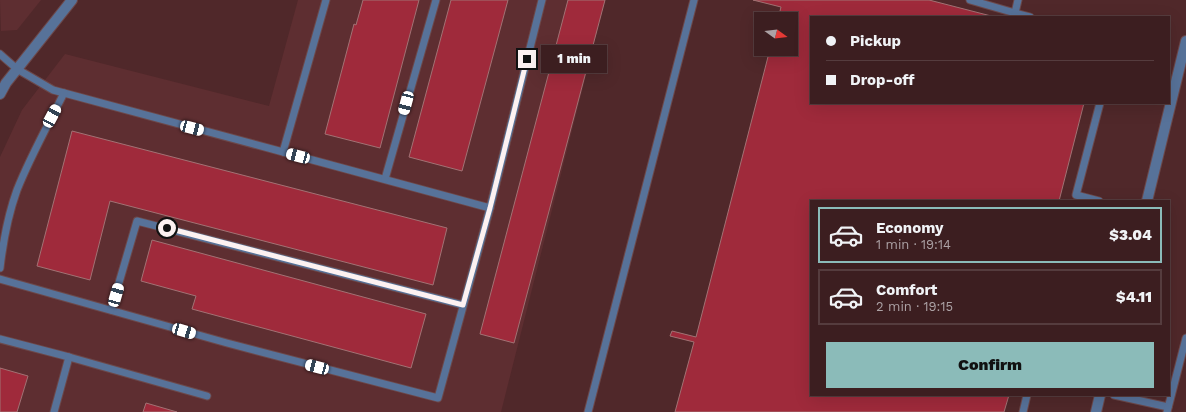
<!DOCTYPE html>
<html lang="en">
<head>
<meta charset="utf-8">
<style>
	body { margin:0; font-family:"Work Sans",sans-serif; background:#472b2d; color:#f1f3f6; height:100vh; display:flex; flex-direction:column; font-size:15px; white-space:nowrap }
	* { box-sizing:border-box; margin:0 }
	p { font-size:13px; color:#aca2a5 }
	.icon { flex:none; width:22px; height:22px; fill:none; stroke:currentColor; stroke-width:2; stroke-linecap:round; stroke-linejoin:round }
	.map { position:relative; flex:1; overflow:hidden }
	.panel { position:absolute; left:810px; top:200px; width:360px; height:196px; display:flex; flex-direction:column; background:#3c1e20; border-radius:0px; box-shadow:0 4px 16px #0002,0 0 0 1px #553c3e }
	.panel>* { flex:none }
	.banner { position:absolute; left:810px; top:16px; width:360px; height:88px; border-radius:0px; box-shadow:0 4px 16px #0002,0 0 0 1px #553c3e; display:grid; align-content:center; height:88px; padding:0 16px; background:#3c1e20 }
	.needle { width:26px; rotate:105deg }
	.fabs { position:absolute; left:754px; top:12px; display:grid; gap:8px }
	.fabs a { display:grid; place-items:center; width:44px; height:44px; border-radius:0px; background:#3c1e20; box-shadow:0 4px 16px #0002,0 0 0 1px #553c3e; font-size:20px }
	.end { position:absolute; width:18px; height:18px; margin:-9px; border:5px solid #fcf1f1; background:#111; box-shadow:0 0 0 2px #111 }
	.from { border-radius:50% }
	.bubble { position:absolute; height:28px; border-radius:0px; background:#3c1e20; box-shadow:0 4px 16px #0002,0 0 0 1px #553c3e; font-size:13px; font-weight:800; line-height:28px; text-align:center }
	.car { position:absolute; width:12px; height:24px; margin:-12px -6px; border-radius:5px; box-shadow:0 0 3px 1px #0007; background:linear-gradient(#fff 24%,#345 0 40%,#fff 0 76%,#345 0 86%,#fff 0) }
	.banner b { display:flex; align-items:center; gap:14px; height:38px; font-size:15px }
	.banner b+b { border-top:1px solid #553c3e }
	.banner i { width:10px; height:10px; background:#f1f3f6 }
	ul { padding:7px 0 0; list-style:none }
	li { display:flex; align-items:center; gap:12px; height:56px; margin:0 8px 6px; padding:0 8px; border:2px solid #553c3e; border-radius:0px }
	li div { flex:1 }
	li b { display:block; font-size:15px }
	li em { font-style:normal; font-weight:800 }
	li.selected { border-color:#8bbbb9 }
	li>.icon { width:36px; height:36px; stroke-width:1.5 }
	.primary-button { display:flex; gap:8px; margin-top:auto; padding:8px 16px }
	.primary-button a { flex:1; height:46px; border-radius:0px; background:#8bbbb9; color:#111; font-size:16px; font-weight:800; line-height:46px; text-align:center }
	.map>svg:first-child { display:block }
	.built { fill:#5e2e31 }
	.building { fill:#9f2a3b; stroke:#a27274 }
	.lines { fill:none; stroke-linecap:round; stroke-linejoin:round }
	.service-casing { stroke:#6c484a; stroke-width:9 }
	.minor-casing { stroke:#6c484a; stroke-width:12 }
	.service { stroke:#577299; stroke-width:7 }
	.minor { stroke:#577299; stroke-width:10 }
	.route { stroke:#fcf1f1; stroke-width:5 }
</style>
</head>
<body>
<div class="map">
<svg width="1186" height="412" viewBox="0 0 1186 412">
	<rect width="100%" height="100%" fill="#50282a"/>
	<g class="built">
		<polygon points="0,0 41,0 17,30 1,31"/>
		<polygon points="298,0 605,0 501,412 0,412 0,157 22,110 65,54 269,106"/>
	</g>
	<g class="building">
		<polygon points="363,0 419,0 380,148 325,134 354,24 356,25"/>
		<polygon points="451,0 508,0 462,171 409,157"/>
		<polygon points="568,0 605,0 514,343 480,334"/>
		<polygon points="753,0 929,0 995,17 811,17 811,103 1084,103 1059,201 811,201 811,395 1009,395 1004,412 675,412 694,342 670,336 672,331 696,337 770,49 791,49 791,19 778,19 781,7"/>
		<polygon points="72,131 447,228 433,285 110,201 90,280 37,266"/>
		<polygon points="152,240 426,314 411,368 192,309 196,296 141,281"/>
		<polygon points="0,368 28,376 17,412 0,412"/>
		<polygon points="146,403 177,412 143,412"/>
	</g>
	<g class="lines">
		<g class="service-casing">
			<g id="service">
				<polyline points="326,0 283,152 490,208 542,0"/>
				<polyline points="970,0 1015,13 1018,0"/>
				<polyline points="1015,13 1030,17"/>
				<polyline points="0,54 17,69 53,90 283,152"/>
				<polyline points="385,179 436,0"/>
				<polyline points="1099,201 1076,195 1100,103"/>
				<path d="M0,268C3,242 8,215 17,190C30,157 48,125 64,93"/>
				<polyline points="0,279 227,343 438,398 490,208"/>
				<polyline points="111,310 137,221 463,305"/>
				<polyline points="0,339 69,357 54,412"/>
				<polyline points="69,357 207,396"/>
				<polyline points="1114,395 1168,407"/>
				<polyline points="588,412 694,0"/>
				<polyline points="1023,412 1027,395"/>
				<polyline points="1167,412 1186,338"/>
			</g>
		</g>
		<g class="minor-casing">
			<g id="minor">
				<polyline points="0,94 6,83 72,0"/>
				<polyline points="1147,201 1186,41"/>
				<polyline points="1096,412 1100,395"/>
			</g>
		</g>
		<use href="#service" class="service"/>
		<use href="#minor" class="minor"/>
	</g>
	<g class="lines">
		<polyline class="route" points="167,228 463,305 490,208 527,59"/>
	</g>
</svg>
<div class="fabs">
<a><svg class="needle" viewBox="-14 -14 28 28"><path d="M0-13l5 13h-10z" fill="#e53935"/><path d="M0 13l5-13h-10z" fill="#aca2a5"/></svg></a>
</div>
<i class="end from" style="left:167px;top:228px"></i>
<i class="end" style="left:527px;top:59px"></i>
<div class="bubble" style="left:541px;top:45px;width:66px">1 min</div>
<i class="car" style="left:406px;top:103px;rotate:195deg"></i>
<i class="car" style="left:52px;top:116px;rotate:28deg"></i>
<i class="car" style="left:192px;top:128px;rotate:105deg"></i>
<i class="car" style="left:298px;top:156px;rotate:285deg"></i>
<i class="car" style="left:116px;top:295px;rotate:16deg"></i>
<i class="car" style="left:184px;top:331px;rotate:106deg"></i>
<i class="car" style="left:317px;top:367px;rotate:285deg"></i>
<div class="banner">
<b><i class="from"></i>Pickup</b>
<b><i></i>Drop-off</b>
</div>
<section class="panel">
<ul>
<li class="selected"><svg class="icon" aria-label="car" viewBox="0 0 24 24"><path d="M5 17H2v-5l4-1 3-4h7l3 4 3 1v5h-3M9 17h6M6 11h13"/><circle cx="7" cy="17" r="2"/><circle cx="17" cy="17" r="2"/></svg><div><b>Economy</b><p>1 min · 19:14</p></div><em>$3.04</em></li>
<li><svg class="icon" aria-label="car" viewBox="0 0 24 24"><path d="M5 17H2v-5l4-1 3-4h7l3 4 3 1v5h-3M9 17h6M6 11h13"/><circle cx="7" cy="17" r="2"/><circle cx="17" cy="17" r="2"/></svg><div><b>Comfort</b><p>2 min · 19:15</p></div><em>$4.11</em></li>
</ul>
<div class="primary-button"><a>Confirm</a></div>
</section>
</div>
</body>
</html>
